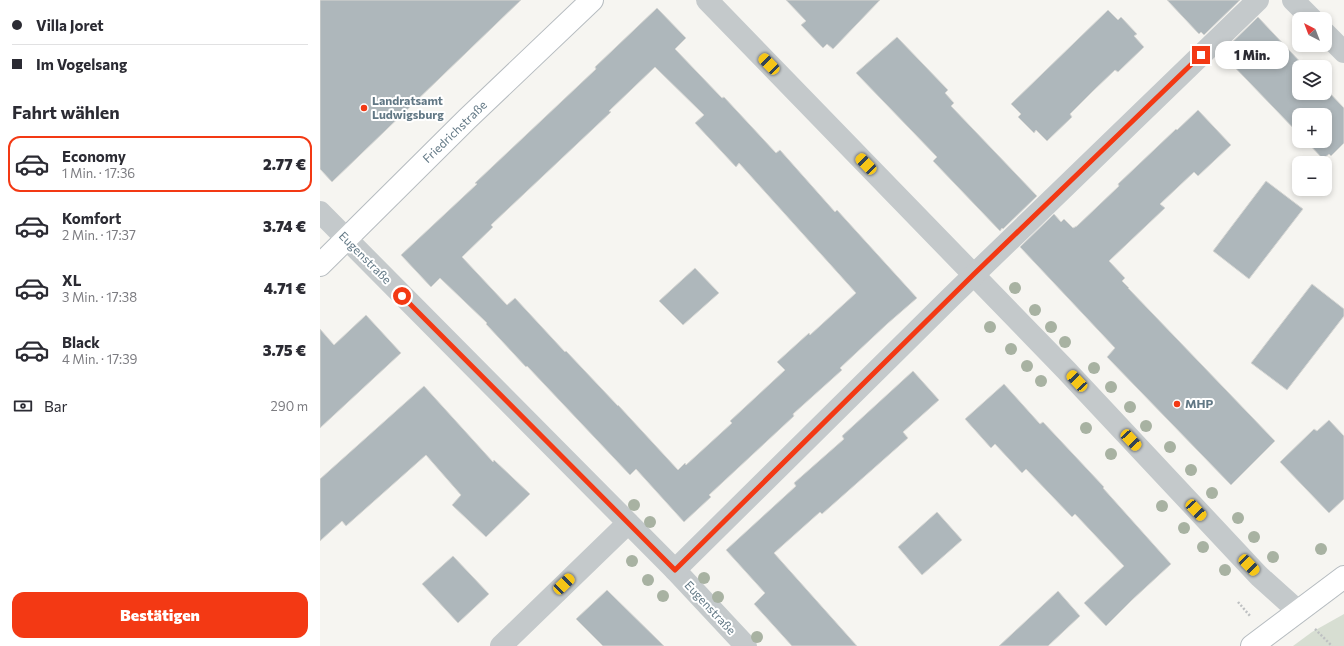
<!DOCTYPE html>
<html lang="de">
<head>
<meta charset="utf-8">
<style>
	body { margin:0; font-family:Commissioner,sans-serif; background:#f2f2f3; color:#2b2b33; height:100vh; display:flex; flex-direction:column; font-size:15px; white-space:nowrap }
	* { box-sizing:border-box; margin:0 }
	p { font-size:13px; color:#7c7c81 }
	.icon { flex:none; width:22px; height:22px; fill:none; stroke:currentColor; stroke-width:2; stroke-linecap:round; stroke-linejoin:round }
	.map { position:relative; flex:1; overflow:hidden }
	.details { display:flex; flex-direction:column; background:#fff; width:320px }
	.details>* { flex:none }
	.top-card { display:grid; align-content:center; height:88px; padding:0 12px; background:#fff }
	.needle { width:26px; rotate:318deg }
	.buttons { position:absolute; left:972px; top:12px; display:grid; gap:8px }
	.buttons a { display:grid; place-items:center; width:40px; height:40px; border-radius:8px; background:#fff; box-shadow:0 2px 6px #0003; font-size:20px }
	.end { position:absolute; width:18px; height:18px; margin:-9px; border:5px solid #f33914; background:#fff; box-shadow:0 0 0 2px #fff }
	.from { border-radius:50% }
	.bubble { position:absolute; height:28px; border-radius:12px; background:#fff; box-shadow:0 2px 6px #0003; font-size:13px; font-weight:800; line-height:28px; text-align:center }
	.car { position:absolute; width:12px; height:24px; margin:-12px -6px; border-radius:5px; box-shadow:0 0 3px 1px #0007; background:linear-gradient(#f5c518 24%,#345 0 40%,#f5c518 0 76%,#345 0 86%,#f5c518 0) }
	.top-card b { display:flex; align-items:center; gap:14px; height:38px; font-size:15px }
	.top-card b+b { border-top:1px solid #e1e1e2 }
	.top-card i { width:10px; height:10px; background:#2b2b33 }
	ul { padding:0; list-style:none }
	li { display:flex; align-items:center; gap:12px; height:56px; margin:0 8px 6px; padding:0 4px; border:2px solid transparent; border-radius:12px }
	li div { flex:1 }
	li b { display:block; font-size:15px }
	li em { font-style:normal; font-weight:800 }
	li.selected { border-color:#f33914 }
	li>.icon { width:36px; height:36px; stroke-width:1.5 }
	h2 { padding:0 12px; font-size:18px; line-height:48px }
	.pay { display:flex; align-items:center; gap:10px; height:44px; padding:0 12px; font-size:15px }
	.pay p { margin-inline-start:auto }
	.button { display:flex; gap:8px; margin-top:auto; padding:8px 12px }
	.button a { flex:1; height:46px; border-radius:12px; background:#f33914; color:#fff; font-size:16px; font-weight:800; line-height:46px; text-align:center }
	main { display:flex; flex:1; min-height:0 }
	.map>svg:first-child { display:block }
	.green { fill:#d7ded2 }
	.building { fill:#aeb7bb; stroke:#d7d7d4; fill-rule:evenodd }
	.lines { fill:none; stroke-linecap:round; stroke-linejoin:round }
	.secondary-casing { stroke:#b6bcc0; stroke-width:24 }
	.path { stroke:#bec0c2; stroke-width:2.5; stroke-dasharray:2 2; stroke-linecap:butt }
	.street { stroke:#c4c9cb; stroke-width:22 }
	.secondary { stroke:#fff; stroke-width:22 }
	.tree { fill:#a8b2a2 }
	.route { stroke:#f33914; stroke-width:5 }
	.poi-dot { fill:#f33914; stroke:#fff; stroke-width:1.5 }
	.labels { text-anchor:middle; stroke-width:4; stroke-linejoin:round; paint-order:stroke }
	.poi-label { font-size:12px; font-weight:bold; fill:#627885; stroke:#fff; text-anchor:start }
	.street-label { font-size:12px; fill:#627885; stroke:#fff }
</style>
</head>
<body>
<main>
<section class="details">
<div class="top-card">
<b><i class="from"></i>Villa Joret</b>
<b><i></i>Im Vogelsang</b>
</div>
<h2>Fahrt wählen</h2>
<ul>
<li class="selected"><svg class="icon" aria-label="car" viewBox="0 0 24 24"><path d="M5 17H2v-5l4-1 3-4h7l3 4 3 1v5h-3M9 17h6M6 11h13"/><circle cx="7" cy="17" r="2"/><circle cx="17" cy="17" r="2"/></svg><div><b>Economy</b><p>1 Min. · 17:36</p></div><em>2.77 €</em></li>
<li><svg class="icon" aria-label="car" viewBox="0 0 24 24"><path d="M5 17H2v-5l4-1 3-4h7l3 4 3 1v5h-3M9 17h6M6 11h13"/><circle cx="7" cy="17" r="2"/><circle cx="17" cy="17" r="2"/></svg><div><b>Komfort</b><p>2 Min. · 17:37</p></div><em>3.74 €</em></li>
<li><svg class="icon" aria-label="car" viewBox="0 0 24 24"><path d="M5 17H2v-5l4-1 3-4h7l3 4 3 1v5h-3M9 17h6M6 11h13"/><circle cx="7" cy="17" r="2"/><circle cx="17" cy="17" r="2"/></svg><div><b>XL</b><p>3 Min. · 17:38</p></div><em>4.71 €</em></li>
<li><svg class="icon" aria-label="car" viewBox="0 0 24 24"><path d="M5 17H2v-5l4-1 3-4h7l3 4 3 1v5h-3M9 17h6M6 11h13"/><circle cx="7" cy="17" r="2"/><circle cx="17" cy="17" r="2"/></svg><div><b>Black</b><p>4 Min. · 17:39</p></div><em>3.75 €</em></li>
</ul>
<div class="pay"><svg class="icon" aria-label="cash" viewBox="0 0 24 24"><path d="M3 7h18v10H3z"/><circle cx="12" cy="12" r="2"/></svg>Bar<p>290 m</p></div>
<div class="button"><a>Bestätigen</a></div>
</section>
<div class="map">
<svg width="1024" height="646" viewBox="0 0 1024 646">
	<rect width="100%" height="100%" fill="#f6f5f1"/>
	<polygon class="green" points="1024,614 1024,646 973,646 992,632"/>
	<g class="building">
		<polygon points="0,0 201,0 12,182 0,169"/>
		<polygon points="466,0 560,0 513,49 507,44 503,48 481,25 486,21"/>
		<polygon points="847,0 920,0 884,35 881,32 879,34"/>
		<path d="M337,8L366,38L355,49L402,98L404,97L456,153L460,150L515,212L517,210L597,298L567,324L520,368L522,370L473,414L474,416L389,495L391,497L364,522L316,469L310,475L207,366L206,367L166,324L167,323L120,278L111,287L81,255L157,184L155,183L276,69L275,67ZM335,67L384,115L375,123L416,167L419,163L536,293L490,335L489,333L457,362L465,370L410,421L412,423L366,465L365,463L358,470L298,405V406L246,351L245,352L195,298L187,305L142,257L173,227L171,225L291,112L289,111Z"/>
		<polygon points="788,10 798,20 801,17 817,34 814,36 824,47 798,72 795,70 773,91 750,114 752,117 727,141 716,130 714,133 698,117 701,114 691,104"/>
		<polygon points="938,17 985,67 979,67 979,93 1005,93 1005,88 1024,108 1024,143 1011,156 1009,154 1003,159 986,141 1005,141 1005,115 979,115 979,134 901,53"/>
		<polygon points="577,37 628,90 625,93 634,103 631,106 717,196 683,229 682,228 680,231 613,161 617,157 536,73"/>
		<polygon points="878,110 911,145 878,176 874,172 840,204 845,208 789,261 805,278 802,281 809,288 808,288 955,441 911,485 787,357 795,348 700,247 734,214 741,222 744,219 753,228 757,226 799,186 798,184 856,129 857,130"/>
		<polygon points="946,181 983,209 929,279 893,251"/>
		<polygon points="375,268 399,293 363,325 339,301"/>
		<polygon points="992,284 1024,309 1024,316 967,390 931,363"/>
		<polygon points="46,315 81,353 0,428 0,329 14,345"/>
		<polygon points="593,371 619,400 583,432 588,438 502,514 500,512 454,553 537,646 472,646 434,604 445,593 406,550 476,486 474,483 524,439 522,436"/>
		<polygon points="684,384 720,424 723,422 784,487 783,488 851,564 812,600 786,626 764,603 804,566 755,514 752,517 706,469 702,473 675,444 671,448 645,419"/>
		<polygon points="104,386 173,462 174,460 210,494 166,537 132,505 141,495 106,455 26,526 22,521 0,541 0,479"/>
		<polygon points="1009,420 1024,436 1024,499 1009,513 960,462 994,429 997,431"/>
		<polygon points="617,512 642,540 602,575 578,547"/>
		<polygon points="133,556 169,594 138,623 102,584"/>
		<polygon points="287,590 344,646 283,646 256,619"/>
		<polygon points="738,591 760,616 728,646 679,646"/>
	</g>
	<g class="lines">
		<g class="secondary-casing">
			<g id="secondary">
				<polyline points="0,265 147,119 272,0"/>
				<polyline points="932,646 1024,577"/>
			</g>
		</g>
		<g class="path">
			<polyline points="918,602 931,617"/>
			<polyline points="995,629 1012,646"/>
		</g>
		<g class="street">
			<polyline points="387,0 746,370 939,576 978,611"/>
			<polyline points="973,0 992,19"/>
			<polyline points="1005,33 1024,52"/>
			<polyline points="0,212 355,570 426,646"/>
			<polyline points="355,570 631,297 938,0"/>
			<polyline points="181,646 308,523"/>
		</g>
		<use href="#secondary" class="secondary"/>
	</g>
	<g class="tree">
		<circle cx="695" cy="288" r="6"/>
		<circle cx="715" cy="310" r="6"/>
		<circle cx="670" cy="327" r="6"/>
		<circle cx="731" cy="327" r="6"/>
		<circle cx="745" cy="342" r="6"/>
		<circle cx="691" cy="349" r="6"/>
		<circle cx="707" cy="366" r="6"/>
		<circle cx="774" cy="368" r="6"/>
		<circle cx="721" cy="381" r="6"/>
		<circle cx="791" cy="387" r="6"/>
		<circle cx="810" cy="407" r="6"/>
		<circle cx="826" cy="426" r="6"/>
		<circle cx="766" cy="428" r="6"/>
		<circle cx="850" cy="447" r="6"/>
		<circle cx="791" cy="454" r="6"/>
		<circle cx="871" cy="470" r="6"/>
		<circle cx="892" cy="493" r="6"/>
		<circle cx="314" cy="505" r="6"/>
		<circle cx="842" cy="506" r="6"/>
		<circle cx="918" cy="518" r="6"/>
		<circle cx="330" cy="522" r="6"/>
		<circle cx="864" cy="528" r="6"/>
		<circle cx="934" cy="537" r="6"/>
		<circle cx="883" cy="547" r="6"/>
		<circle cx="1001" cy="549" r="6"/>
		<circle cx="953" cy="557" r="6"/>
		<circle cx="312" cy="561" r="6"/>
		<circle cx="905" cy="570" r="6"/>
		<circle cx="384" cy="578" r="6"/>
		<circle cx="328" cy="580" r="6"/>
		<circle cx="343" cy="596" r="6"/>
		<circle cx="398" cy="597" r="6"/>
		<circle cx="437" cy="637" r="6"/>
	</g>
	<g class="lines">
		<polyline class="route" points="82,296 355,570 654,274 881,55"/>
	</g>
	<g class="poi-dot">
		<circle cx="44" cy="108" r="4"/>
		<circle cx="857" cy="404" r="4"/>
	</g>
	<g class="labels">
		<g class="poi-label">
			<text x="52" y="105">Landratsamt<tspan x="52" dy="14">Ludwigsburg</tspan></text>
			<text x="865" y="408">MHP</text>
		</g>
		<g class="street-label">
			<text transform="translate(135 132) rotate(-44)" y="4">Friedrichstraße</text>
			<text transform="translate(45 258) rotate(45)" y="4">Eugenstraße</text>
			<text transform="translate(390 608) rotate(47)" y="4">Eugenstraße</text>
		</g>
	</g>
</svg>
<div class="buttons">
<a><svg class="needle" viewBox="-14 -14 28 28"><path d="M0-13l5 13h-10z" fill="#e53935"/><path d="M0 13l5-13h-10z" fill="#7c7c81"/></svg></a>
<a><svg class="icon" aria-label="layers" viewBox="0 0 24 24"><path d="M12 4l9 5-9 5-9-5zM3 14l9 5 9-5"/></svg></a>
<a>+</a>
<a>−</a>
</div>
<i class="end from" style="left:82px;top:296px"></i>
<i class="end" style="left:881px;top:55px"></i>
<div class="bubble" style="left:895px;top:41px;width:74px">1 Min.</div>
<i class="car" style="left:449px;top:64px;rotate:316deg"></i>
<i class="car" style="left:546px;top:164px;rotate:316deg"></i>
<i class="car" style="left:757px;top:381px;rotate:317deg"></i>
<i class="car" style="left:811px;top:440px;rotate:137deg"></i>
<i class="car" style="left:876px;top:510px;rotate:137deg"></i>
<i class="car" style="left:929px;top:565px;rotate:136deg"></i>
<i class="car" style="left:244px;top:584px;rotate:46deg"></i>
</div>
</main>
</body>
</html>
